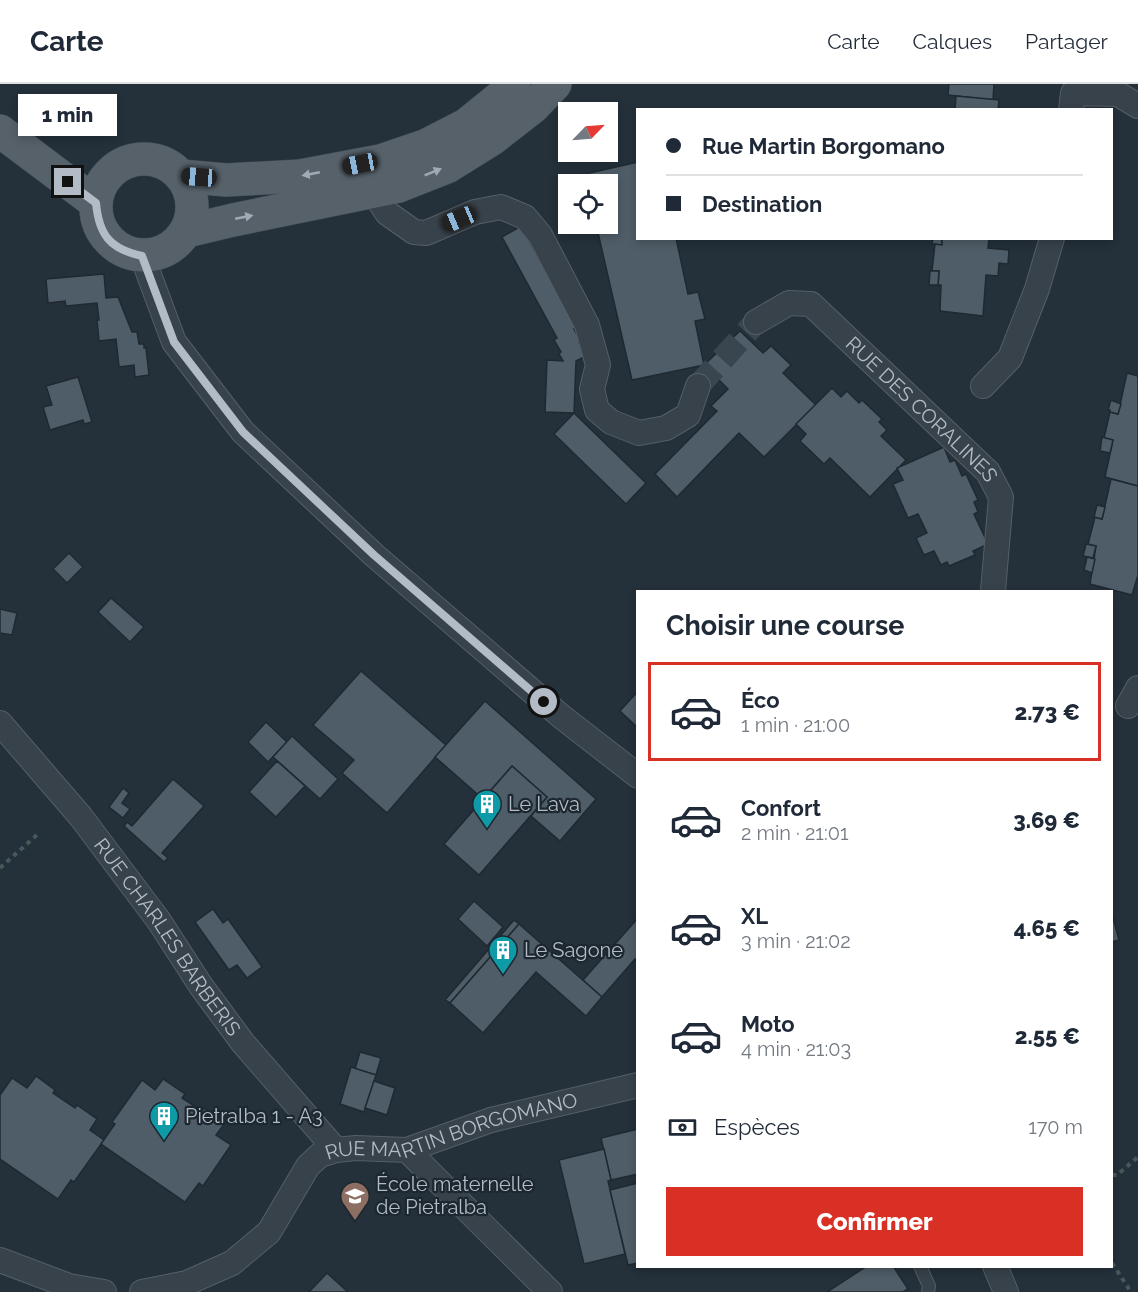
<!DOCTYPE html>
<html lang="fr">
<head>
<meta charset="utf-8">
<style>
	body { margin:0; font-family:Raleway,sans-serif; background:#f2f2f3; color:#1f2937; height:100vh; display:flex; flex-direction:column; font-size:22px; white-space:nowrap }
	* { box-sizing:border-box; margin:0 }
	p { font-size:20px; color:#747a83 }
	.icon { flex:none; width:33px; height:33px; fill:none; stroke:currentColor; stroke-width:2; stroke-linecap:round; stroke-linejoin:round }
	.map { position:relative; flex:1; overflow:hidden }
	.panel { position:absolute; left:636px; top:506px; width:477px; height:678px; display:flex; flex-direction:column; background:#fff; border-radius:0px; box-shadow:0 3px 9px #0003 }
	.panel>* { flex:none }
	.hud { position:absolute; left:636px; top:24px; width:477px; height:132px; border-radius:0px; box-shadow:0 3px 9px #0003; display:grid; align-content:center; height:132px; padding:0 30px; background:#fff }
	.needle { width:39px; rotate:65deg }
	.controls { position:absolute; left:558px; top:18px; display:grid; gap:12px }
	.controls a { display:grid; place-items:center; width:60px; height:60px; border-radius:0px; background:#fff; box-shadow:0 3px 9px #0003; font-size:30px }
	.end { position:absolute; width:27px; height:27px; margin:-14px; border:8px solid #b3bcc6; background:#111; box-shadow:0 0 0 3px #111 }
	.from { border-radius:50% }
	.bubble { position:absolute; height:42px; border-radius:0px; background:#fff; box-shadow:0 3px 9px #0003; font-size:20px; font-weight:800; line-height:42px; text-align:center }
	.car { position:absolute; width:18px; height:36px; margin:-18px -9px; border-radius:8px; box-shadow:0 0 4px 2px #0007; background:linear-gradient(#222 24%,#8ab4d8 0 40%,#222 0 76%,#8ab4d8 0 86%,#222 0) }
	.hud b { display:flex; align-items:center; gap:21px; height:57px; font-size:22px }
	.hud b+b { border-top:2px solid #e0e1e3 }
	.hud i { width:15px; height:15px; background:#1f2937 }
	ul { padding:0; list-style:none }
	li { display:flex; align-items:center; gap:18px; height:99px; margin:0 12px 9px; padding:0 18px; border:3px solid transparent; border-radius:0px }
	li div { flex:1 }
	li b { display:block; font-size:22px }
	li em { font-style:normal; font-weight:800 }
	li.current { border-color:#d93025 }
	li>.icon { width:54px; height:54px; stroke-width:1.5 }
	h2 { padding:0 30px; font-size:27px; line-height:72px }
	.pay { display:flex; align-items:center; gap:15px; height:66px; padding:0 30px; font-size:22px }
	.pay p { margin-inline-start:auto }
	.action { display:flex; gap:12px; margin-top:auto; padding:12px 30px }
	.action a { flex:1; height:69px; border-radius:0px; background:#d93025; color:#fff; font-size:24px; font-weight:800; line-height:69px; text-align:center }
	header { display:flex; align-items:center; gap:36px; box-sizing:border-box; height:84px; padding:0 30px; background:#fff; border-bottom:2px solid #e0e1e3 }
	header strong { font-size:28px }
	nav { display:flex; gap:33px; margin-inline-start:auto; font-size:21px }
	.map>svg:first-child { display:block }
	.building { fill:#4f5d68; stroke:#1f2931; stroke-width:1.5 }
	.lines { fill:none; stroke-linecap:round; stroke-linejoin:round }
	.street-tunnel { stroke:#39454f; stroke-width:24; stroke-dasharray:24 12; stroke-linecap:butt }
	.lane-casing { stroke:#565f68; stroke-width:14 }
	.street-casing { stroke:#565f68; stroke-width:26 }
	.primary-casing { stroke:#414b53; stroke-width:34 }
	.path { stroke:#465959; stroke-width:4; stroke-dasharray:4.5 4.5; stroke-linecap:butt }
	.lane { stroke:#38424a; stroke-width:12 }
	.street { stroke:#38424a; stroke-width:24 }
	.primary { stroke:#56616a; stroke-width:33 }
	.oneway { fill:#a0aab4 }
	.route { stroke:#b3bcc6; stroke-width:8 }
	.labels { text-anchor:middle; stroke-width:4.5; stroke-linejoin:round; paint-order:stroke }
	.street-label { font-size:20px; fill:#b3bcc6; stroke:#1d272f }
	.poi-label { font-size:20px; fill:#b3bcc6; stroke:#1d272f; text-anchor:start }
</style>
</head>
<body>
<header>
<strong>Carte</strong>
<nav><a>Carte</a><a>Calques</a><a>Partager</a></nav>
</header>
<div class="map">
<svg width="1138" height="1208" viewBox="0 0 1138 1208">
	<rect width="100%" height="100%" fill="#24303a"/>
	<g class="building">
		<polygon points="949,0 994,0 993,16 948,11"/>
		<polygon points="956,12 999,16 998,26 955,26"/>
		<polygon points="638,78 638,154 676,154 688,210 698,208 705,235 695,237 704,281 632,296 596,140 608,140 608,100 587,100 585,90"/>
		<polygon points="521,142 577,244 574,245 581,258 579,259 586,272 576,277 574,329 545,328 547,276 563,277 559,270 561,268 554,256 557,254 502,153"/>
		<polygon points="933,154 942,154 942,161 932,160"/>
		<polygon points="942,154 989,154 988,164 1009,166 1008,180 999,179 998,192 986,191 983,232 940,227 941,201 938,201 939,187 932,187 935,160 942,161"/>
		<polygon points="930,187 939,187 938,201 929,201"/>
		<polygon points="104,190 106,214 118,213 132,248 137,248 139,260 144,260 144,264 146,264 149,291 135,293 134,281 119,283 116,255 99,257 97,236 99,236 97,219 66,222 65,217 48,219 46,195"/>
		<polygon points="740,247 763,269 771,262 791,281 783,289 816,321 764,373 739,349 677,413 655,390 717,327 711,322 728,305 704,281"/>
		<polygon points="1127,289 1138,292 1138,402 1105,393 1113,356 1104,354 1110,328 1118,330"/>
		<polygon points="78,293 92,338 84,340 83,336 50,346 43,323 52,321 46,302"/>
		<polygon points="832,304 841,313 847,307 859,319 862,316 882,335 879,338 887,346 881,352 906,376 870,413 830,374 824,380 800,357 806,350 796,340"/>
		<polygon points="1111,316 1121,320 1118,330 1110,328 1110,326 1108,326"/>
		<polygon points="574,329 646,399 626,420 554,350"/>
		<polygon points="1102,353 1113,356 1110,369 1100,367"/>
		<polygon points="944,363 950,378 955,376 962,392 966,390 978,416 974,418 978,428 974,430 988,460 973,467 975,471 949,482 947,478 941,481 934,467 924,471 916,454 927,449 918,430 908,434 893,400 903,396 897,384"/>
		<polygon points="1111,395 1138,402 1138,491 1132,511 1090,500 1096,462 1088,460 1095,433 1102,435"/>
		<polygon points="1097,421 1105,423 1102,435 1094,433"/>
		<polygon points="1086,460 1096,462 1093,474 1083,472"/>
		<polygon points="69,469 83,483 67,499 53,485"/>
		<polygon points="1087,473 1095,475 1092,489 1084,486"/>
		<polygon points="111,514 144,543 130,558 98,528"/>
		<polygon points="0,525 17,529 12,551 0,549"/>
		<polygon points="361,587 446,661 387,729 342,689 354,676 313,641"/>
		<polygon points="638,607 638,644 620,627"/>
		<polygon points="485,617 596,715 560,757 531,732 547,713 512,682 483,715 435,673"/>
		<polygon points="266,638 287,658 268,678 248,658"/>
		<polygon points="292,652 338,695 320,715 273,673"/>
		<polygon points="277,677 305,702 276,733 249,708"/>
		<polygon points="512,682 547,713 479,791 444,760"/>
		<polygon points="173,695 204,722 162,769 168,774 164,778 124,742 127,738 132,742"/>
		<polygon points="123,704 129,709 122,719 130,725 123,734 109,723"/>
		<polygon points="474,817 503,843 487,862 458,835"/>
		<polygon points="213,825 223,839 228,835 262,883 247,894 237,881 229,886 195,838"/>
		<polygon points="1112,830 1119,856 1112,858"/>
		<polygon points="638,834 638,877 635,875 602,913 583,896"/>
		<polygon points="514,836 519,840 450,919 445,916"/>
		<polygon points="519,840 602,913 586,932 536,888 483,949 450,919"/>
		<polygon points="360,968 381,974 376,991 355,985"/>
		<polygon points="351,983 376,991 364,1028 340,1020"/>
		<polygon points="36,992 55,1006 53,1009 75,1024 77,1021 97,1035 90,1046 104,1056 74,1098 71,1096 58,1115 0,1075 0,1011 12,994 27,1004"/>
		<polygon points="163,995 185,1010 182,1014 202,1027 204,1024 225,1039 216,1051 231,1061 203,1102 199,1099 185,1118 101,1060 115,1040 112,1038 142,996 155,1006"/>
		<polygon points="374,997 395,1004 387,1031 365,1024"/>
		<polygon points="638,1045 638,1090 611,1096 601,1054"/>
		<polygon points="604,1065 611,1096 608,1097 625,1170 584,1180 559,1076"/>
		<polygon points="638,1099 638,1179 628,1181 610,1106"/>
		<polygon points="867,1182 893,1182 908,1205 903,1208 827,1208"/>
		<polygon points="327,1189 348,1208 309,1208"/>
	</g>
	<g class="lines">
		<polyline class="street-tunnel" points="698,302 756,238"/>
		<g class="lane-casing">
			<polyline id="lane" points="920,1182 929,1202 928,1208"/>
		</g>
		<g class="street-casing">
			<g id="street">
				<polyline points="1071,26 1073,9 1118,10 1138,22"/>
				<polyline points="373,107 387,129 414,148 426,149 475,128 501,123 525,133 540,151 587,241 598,281 592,305 597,326 611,338 639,349 666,344 688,331 698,302"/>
				<polyline points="142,172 174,258 243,348 374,471 562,633 638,692"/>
				<path id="s1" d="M756,238L789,219L811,220L988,388L1001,413L993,507"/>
				<polyline points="983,302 1010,274 1037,205 1052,154"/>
				<polyline points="1128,622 1138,604"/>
				<path id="s2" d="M0,639L81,733L159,837L201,902L243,959L336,1066"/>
				<polyline points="407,1066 550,1208"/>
				<polyline points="0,1176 69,1202 104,1208"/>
				<polyline points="995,1182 1006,1208"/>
				<path id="s3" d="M142,1208L187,1199L232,1179L269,1148L308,1082L320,1071L336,1066L356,1064L407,1066L491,1036L638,1001"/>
			</g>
		</g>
		<g class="primary-casing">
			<g id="primary">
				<polyline points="0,47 96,119"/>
				<circle cx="144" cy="123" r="48"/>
				<polyline points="181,92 226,96 300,92 380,77 427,61 466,41 503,11 514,0"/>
				<polyline points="187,147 233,136 399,102 447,83 492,55 533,23 555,0"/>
			</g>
		</g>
		<g class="path">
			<polyline points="0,784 39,749"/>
			<polyline points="1112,1091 1117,1091 1138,1073"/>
			<polyline points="1112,1179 1131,1208"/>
		</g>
		<use href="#lane" class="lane"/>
		<use href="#street" class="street"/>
		<use href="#primary" class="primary"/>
	</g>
	<defs><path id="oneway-solid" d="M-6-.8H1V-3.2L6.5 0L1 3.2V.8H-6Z" transform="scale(1.5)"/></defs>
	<g class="oneway">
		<use href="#oneway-solid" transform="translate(433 88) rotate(-22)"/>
		<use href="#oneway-solid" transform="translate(311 90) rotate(169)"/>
		<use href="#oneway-solid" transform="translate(244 133) rotate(-11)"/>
	</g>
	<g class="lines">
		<path class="route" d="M68,98L96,119C99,151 110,165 142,172L174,258L243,348L374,471L544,618"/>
	</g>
	<defs>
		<g id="building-pin" transform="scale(1.5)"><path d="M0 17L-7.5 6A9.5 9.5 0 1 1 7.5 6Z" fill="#0f9aa8" stroke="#1d272f"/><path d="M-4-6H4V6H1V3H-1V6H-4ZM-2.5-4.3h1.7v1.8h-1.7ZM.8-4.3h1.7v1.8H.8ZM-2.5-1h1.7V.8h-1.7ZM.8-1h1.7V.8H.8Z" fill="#fff"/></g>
		<g id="school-pin" transform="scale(1.5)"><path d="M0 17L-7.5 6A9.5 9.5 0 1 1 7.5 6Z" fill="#8d6e63" stroke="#1d272f"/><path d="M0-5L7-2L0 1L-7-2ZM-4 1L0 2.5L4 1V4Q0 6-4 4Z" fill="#fff"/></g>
	</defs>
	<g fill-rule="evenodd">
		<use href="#building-pin" x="487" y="720"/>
		<use href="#building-pin" x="503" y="866"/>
		<use href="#building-pin" x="164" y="1032"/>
		<use href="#school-pin" x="355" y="1112"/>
	</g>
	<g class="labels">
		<g class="street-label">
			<text dy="7" stroke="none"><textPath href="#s1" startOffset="213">RUE DES CORALINES</textPath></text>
			<text dy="7" stroke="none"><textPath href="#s2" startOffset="272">RUE CHARLES BARBERIS</textPath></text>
			<text dy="7" stroke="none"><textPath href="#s3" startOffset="372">RUE MARTIN BORGOMANO</textPath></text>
		</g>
		<g class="poi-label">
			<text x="508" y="727">Le Lava</text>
			<text x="524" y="873">Le Sagone</text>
			<text x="185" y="1039">Pietralba 1 - A3</text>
			<text x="376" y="1107">École maternelle<tspan x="376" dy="23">de Pietralba</tspan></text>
		</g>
	</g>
</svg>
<div class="controls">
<a><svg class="needle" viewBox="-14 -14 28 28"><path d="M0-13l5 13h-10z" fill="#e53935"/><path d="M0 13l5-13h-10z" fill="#747a83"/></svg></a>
<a><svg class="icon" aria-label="locate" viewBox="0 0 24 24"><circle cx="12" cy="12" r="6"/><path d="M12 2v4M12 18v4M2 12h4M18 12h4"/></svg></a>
</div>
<i class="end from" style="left:544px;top:618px"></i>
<i class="end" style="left:68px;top:98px"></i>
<div class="bubble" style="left:18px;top:10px;width:99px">1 min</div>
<i class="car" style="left:360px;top:80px;rotate:259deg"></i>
<i class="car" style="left:199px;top:93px;rotate:274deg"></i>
<i class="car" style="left:459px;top:135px;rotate:247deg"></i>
<div class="hud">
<b><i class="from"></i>Rue Martin Borgomano</b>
<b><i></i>Destination</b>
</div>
<section class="panel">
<h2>Choisir une course</h2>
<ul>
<li class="current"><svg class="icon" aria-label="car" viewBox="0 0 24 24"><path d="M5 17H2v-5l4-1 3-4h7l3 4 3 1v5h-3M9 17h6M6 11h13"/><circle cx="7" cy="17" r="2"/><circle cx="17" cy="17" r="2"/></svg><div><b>Éco</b><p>1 min · 21:00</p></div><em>2.73 €</em></li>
<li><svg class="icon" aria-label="car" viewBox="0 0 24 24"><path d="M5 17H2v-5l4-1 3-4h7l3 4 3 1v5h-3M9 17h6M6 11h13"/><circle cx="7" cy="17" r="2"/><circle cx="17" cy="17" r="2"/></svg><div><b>Confort</b><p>2 min · 21:01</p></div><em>3.69 €</em></li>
<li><svg class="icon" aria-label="car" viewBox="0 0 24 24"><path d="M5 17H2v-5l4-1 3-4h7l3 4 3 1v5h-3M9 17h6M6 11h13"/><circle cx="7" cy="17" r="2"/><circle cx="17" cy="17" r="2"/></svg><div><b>XL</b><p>3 min · 21:02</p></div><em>4.65 €</em></li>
<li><svg class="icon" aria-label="car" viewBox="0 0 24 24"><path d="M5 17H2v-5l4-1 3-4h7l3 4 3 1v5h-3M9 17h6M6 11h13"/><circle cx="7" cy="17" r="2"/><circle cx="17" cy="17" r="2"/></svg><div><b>Moto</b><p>4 min · 21:03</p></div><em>2.55 €</em></li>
</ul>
<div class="pay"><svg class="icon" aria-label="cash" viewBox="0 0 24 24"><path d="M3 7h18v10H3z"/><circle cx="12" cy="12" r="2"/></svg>Espèces<p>170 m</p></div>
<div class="action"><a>Confirmer</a></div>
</section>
</div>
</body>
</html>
